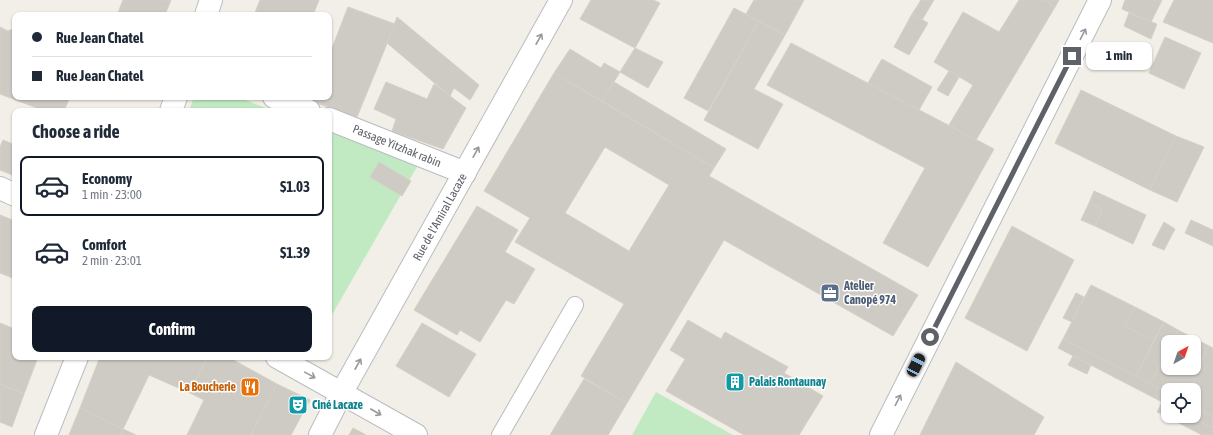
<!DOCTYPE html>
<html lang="en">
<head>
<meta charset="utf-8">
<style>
	body { margin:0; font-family:"Asap Condensed",sans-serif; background:#f6f6f7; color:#1f2937; height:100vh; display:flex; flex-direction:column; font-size:15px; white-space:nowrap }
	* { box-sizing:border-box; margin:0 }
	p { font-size:13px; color:#747a83 }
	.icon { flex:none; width:22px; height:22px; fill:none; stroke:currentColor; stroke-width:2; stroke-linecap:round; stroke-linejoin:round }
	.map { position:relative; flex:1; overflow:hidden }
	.drawer { position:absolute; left:12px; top:108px; width:320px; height:252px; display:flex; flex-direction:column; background:#fff; border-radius:8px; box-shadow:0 1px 3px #0004 }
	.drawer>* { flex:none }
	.top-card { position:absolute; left:12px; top:12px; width:320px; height:88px; border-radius:8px; box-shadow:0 1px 3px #0004; display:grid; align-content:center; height:88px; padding:0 20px; background:#fff }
	.needle { width:26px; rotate:40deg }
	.tools { position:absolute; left:1161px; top:335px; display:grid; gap:8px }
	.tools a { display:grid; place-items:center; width:40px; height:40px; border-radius:8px; background:#fff; box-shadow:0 1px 3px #0004; font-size:20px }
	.end { position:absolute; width:18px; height:18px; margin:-9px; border:5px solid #5e6268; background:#fff; box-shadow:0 0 0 2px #fff }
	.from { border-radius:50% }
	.bubble { position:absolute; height:28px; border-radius:8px; background:#fff; box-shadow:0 1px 3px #0004; font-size:13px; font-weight:700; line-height:28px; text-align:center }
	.car { position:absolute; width:12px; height:24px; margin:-12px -6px; border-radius:5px; box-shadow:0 0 3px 1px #0007; background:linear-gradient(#222 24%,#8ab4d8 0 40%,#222 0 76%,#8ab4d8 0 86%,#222 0) }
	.top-card b { display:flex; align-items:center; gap:14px; height:38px; font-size:15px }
	.top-card b+b { border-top:1px solid #e0e1e3 }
	.top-card i { width:10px; height:10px; background:#1f2937 }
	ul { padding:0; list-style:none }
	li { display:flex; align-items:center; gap:12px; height:60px; margin:0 8px 6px; padding:0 12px; border:2px solid transparent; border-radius:8px }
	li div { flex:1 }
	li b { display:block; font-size:15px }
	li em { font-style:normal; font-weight:700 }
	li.active { border-color:#111827 }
	li>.icon { width:36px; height:36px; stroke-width:1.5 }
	h2 { padding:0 20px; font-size:18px; line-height:48px }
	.action { display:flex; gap:8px; margin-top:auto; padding:8px 20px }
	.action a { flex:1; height:46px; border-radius:8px; background:#111827; color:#fff; font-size:16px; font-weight:700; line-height:46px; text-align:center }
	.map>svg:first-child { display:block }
	.green { fill:#c2eac2 }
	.building { fill:#cecbc5; stroke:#d6d0c4; fill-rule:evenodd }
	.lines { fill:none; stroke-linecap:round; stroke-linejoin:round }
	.service-casing { stroke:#b9bcc1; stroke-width:18 }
	.pedestrian-casing { stroke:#b9bcc1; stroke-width:24 }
	.minor-casing { stroke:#b9bcc1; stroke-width:24 }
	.secondary-casing { stroke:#babdc3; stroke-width:24 }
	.service { stroke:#fff; stroke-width:16 }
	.pedestrian { stroke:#fff; stroke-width:22 }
	.minor { stroke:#fff; stroke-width:22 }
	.secondary { stroke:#fff; stroke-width:22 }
	.oneway { stroke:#96999d }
	.route { stroke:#5e6268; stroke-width:5 }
	.labels { text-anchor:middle; stroke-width:3; stroke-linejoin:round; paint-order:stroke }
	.street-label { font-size:12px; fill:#5e6268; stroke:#fff }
	.service-label { font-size:12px; font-weight:bold; fill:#4e5e75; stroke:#fff; text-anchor:start }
	.culture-label { font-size:12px; font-weight:bold; fill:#0d838f; stroke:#fff; text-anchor:start }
	.food-label { font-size:12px; font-weight:bold; fill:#c56008; stroke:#fff; text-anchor:end }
</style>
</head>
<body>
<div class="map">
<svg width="1213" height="435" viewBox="0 0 1213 435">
	<rect width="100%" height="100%" fill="#f1efe7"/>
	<g class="green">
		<polygon points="194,97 237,97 274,111 189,111"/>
		<polygon points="329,132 418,165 329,320"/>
		<polygon points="656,392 733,435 632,435"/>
	</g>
	<g class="building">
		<polygon points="123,0 171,0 165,15 117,15"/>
		<polygon points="260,0 319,0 313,15 254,15"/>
		<polygon points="591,0 653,0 660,3 635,48 580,19"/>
		<polygon points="754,0 804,0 785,35 746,14"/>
		<polygon points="921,0 934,0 922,20 912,14"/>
		<polygon points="1019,0 1045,0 1055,7 976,140 949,125 973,85 934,62 963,12 999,32"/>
		<polygon points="1045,0 1059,0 1055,7"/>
		<polygon points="1125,0 1162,0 1151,22 1122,9"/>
		<polygon points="1174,0 1213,0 1213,43 1163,22"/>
		<polygon points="348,7 395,24 357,117 311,101 312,97 329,97 329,56"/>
		<polygon points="734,8 759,21 708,111 684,98"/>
		<polygon points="1129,13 1157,24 1151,39 1124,26"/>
		<polygon points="912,14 928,23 909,55 894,47"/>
		<polygon points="397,17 479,85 470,100 454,88 450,96 387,43"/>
		<polygon points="759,21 785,35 754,89 783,104 758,149 704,120"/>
		<polygon points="0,27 8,31 15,28 15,97 70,97 64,111 45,111 0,94"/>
		<polygon points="1165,37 1201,53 1184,89 1149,73"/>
		<polygon points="791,43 994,149 928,267 883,243 925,168 767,85"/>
		<polygon points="635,48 663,62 648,88 620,72"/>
		<polygon points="570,49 601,68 604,63 620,72 602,101 554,73"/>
		<polygon points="882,59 932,87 919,110 868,83"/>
		<polygon points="949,71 959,77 948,96 937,90"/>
		<path d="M554,73L714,168L709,176L918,295L893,336L724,240L627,403L581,376L624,304L515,242L530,218L484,191ZM605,147L669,185L629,251L565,213Z"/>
		<polygon points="386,82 427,99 434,84 466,108 443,149 392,131 396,119 374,109"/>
		<polygon points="614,82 726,149 714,168 602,101"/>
		<polygon points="1081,90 1176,136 1150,190 1055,143"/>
		<polygon points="1176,136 1204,147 1177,202 1150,190"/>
		<polygon points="3,140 15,145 15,176 0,170 0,147"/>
		<polygon points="379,162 411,181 402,196 370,177"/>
		<polygon points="1094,191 1146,215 1133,244 1095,226 1102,209 1089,203"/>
		<polygon points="1089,203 1102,209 1095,226 1081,220"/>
		<polygon points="477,206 518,230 505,252 535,269 514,304 506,300 480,342 460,330 457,335 414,310"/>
		<polygon points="0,215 15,221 15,279 0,273"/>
		<polygon points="1191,220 1213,230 1213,246 1185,233"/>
		<polygon points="1164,222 1175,229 1164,250 1152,245"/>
		<polygon points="1012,226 1074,260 1027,351 965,318"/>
		<polygon points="1091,285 1135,307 1125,326 1154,340 1136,377 1063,339"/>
		<polygon points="1076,293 1084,297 1072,322 1063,318"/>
		<polygon points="1135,307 1164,322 1154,340 1125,326"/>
		<polygon points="688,320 721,339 725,332 788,367 784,373 823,396 799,435 744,435 666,391 685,359 670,350"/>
		<polygon points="1164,322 1178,330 1172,342 1168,342 1168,350 1150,384 1136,377"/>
		<polygon points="0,323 15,329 15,357 38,357 24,394 0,384"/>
		<polygon points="422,323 476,354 449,397 396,366"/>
		<polygon points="1178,330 1209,346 1200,364 1194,361 1194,342 1172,342"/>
		<polygon points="1063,339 1168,393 1168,405 1058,348"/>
		<polygon points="1209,346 1213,348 1213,417 1194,407 1194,390 1168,390 1168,393 1150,384 1168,350 1168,368 1194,368 1194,361 1200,364"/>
		<polygon points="1073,356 1091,365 1087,374 1068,365"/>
		<polygon points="100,357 207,357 190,393 149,375 123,429 80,408"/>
		<polygon points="207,357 228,357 277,384 251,435 187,435 204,400 190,393"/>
		<polygon points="956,362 1044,417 1034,435 920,435"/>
		<polygon points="584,379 627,403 608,435 550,435"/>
		<polygon points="0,384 24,394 12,427 0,422"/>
		<polygon points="277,384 310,400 291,435 251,435"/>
		<polygon points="1162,402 1168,405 1168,416 1178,416 1175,421 1157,412"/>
		<polygon points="1194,407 1213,417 1213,428 1189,416 1194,416"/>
		<polygon points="80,408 123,429 120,435 69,435"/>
		<polygon points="1178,416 1189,416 1213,428 1213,435 1202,435 1175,421"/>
		<polygon points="353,428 366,435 349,435"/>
		<polygon points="123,429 136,435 120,435"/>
	</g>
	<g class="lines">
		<g class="service-casing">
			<polyline id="service" points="500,435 575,305"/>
		</g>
		<g class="pedestrian-casing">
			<g id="pedestrian">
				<polyline points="274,97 309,111"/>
				<polyline points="329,119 465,173"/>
			</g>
		</g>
		<g class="minor-casing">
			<g id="minor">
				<polyline points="0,188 15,195"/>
				<polyline points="277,357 416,435"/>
				<polyline points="320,435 342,392 561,0"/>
				<polyline points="881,435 1100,0"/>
			</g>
		</g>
		<g class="secondary-casing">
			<g id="secondary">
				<polyline points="206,15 211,0"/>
				<polyline points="171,111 176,97"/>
				<polyline points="46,435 77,357"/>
			</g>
		</g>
		<use href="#service" class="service"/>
		<use href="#pedestrian" class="pedestrian"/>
		<use href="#minor" class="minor"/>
		<use href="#secondary" class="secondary"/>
	</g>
	<defs><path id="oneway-shaft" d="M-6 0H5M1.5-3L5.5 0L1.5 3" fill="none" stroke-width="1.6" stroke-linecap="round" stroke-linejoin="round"/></defs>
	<g class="oneway">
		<use href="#oneway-shaft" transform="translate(1083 34) rotate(-63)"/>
		<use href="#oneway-shaft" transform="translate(539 39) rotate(-61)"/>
		<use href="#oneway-shaft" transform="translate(476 152) rotate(-61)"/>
		<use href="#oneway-shaft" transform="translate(358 364) rotate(-61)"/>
		<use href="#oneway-shaft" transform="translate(310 375) rotate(29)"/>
		<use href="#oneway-shaft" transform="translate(898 400) rotate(-63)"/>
		<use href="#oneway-shaft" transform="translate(376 412) rotate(30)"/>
	</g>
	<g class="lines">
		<polyline class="route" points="930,337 1072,56"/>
	</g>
	<defs>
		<g id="office-square" transform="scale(1)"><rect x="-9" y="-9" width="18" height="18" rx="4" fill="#5c6f8a" stroke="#fff"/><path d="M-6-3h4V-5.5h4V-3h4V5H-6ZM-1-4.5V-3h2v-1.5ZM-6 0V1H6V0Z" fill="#fff"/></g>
		<g id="building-square" transform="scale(1)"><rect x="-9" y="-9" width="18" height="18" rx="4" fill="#0f9aa8" stroke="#fff"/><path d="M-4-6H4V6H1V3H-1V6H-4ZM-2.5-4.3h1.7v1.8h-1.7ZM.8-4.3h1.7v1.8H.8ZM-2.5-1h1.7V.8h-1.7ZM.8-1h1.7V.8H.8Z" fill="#fff"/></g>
		<g id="restaurant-square" transform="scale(1)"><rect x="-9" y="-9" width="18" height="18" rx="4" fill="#e8710a" stroke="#fff"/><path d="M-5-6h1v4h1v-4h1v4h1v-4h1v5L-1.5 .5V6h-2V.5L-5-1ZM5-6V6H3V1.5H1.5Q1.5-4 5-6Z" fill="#fff"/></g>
		<g id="theatre-square" transform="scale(1)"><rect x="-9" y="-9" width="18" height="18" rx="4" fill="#0f9aa8" stroke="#fff"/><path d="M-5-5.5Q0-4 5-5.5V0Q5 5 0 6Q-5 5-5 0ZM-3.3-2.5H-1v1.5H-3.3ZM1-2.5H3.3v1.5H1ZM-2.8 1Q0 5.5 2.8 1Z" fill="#fff"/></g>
	</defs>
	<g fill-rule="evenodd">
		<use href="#office-square" x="830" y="293"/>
		<use href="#building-square" x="735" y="382"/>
		<use href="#restaurant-square" x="250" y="387"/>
		<use href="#theatre-square" x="298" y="405"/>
	</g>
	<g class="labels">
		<g class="street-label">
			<text transform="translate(397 146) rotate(22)" y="4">Passage Yitzhak rabin</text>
			<text transform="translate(440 217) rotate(-61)" y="4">Rue de l'Amiral Lacaze</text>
		</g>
		<g class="service-label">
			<text x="844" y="290">Atelier<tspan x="844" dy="14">Canopé 974</tspan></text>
		</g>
		<g class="culture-label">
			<text x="749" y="386">Palais Rontaunay</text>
			<text x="312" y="409">Ciné Lacaze</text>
		</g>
		<g class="food-label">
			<text x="236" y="391">La Boucherie</text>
		</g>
	</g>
</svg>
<div class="tools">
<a><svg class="needle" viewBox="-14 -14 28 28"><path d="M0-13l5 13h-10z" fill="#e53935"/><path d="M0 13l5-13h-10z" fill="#747a83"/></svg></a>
<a><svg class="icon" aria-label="locate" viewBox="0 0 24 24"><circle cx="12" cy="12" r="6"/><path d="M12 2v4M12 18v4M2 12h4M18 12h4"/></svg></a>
</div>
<i class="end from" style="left:930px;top:337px"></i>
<i class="end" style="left:1072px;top:56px"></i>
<div class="bubble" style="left:1086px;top:42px;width:66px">1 min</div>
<i class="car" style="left:916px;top:365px;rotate:27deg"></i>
<div class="top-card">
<b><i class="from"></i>Rue Jean Chatel</b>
<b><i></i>Rue Jean Chatel</b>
</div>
<section class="drawer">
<h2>Choose a ride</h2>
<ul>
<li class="active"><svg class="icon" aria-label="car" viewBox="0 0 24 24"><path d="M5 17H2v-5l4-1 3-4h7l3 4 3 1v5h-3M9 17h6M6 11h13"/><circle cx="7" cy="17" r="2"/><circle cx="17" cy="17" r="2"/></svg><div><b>Economy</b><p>1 min · 23:00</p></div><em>$1.03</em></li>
<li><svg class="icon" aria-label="car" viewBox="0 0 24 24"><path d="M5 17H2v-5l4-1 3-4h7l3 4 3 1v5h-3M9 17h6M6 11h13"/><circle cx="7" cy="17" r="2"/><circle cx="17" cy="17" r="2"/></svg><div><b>Comfort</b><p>2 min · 23:01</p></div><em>$1.39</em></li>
</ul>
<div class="action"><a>Confirm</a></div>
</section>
</div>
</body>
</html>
